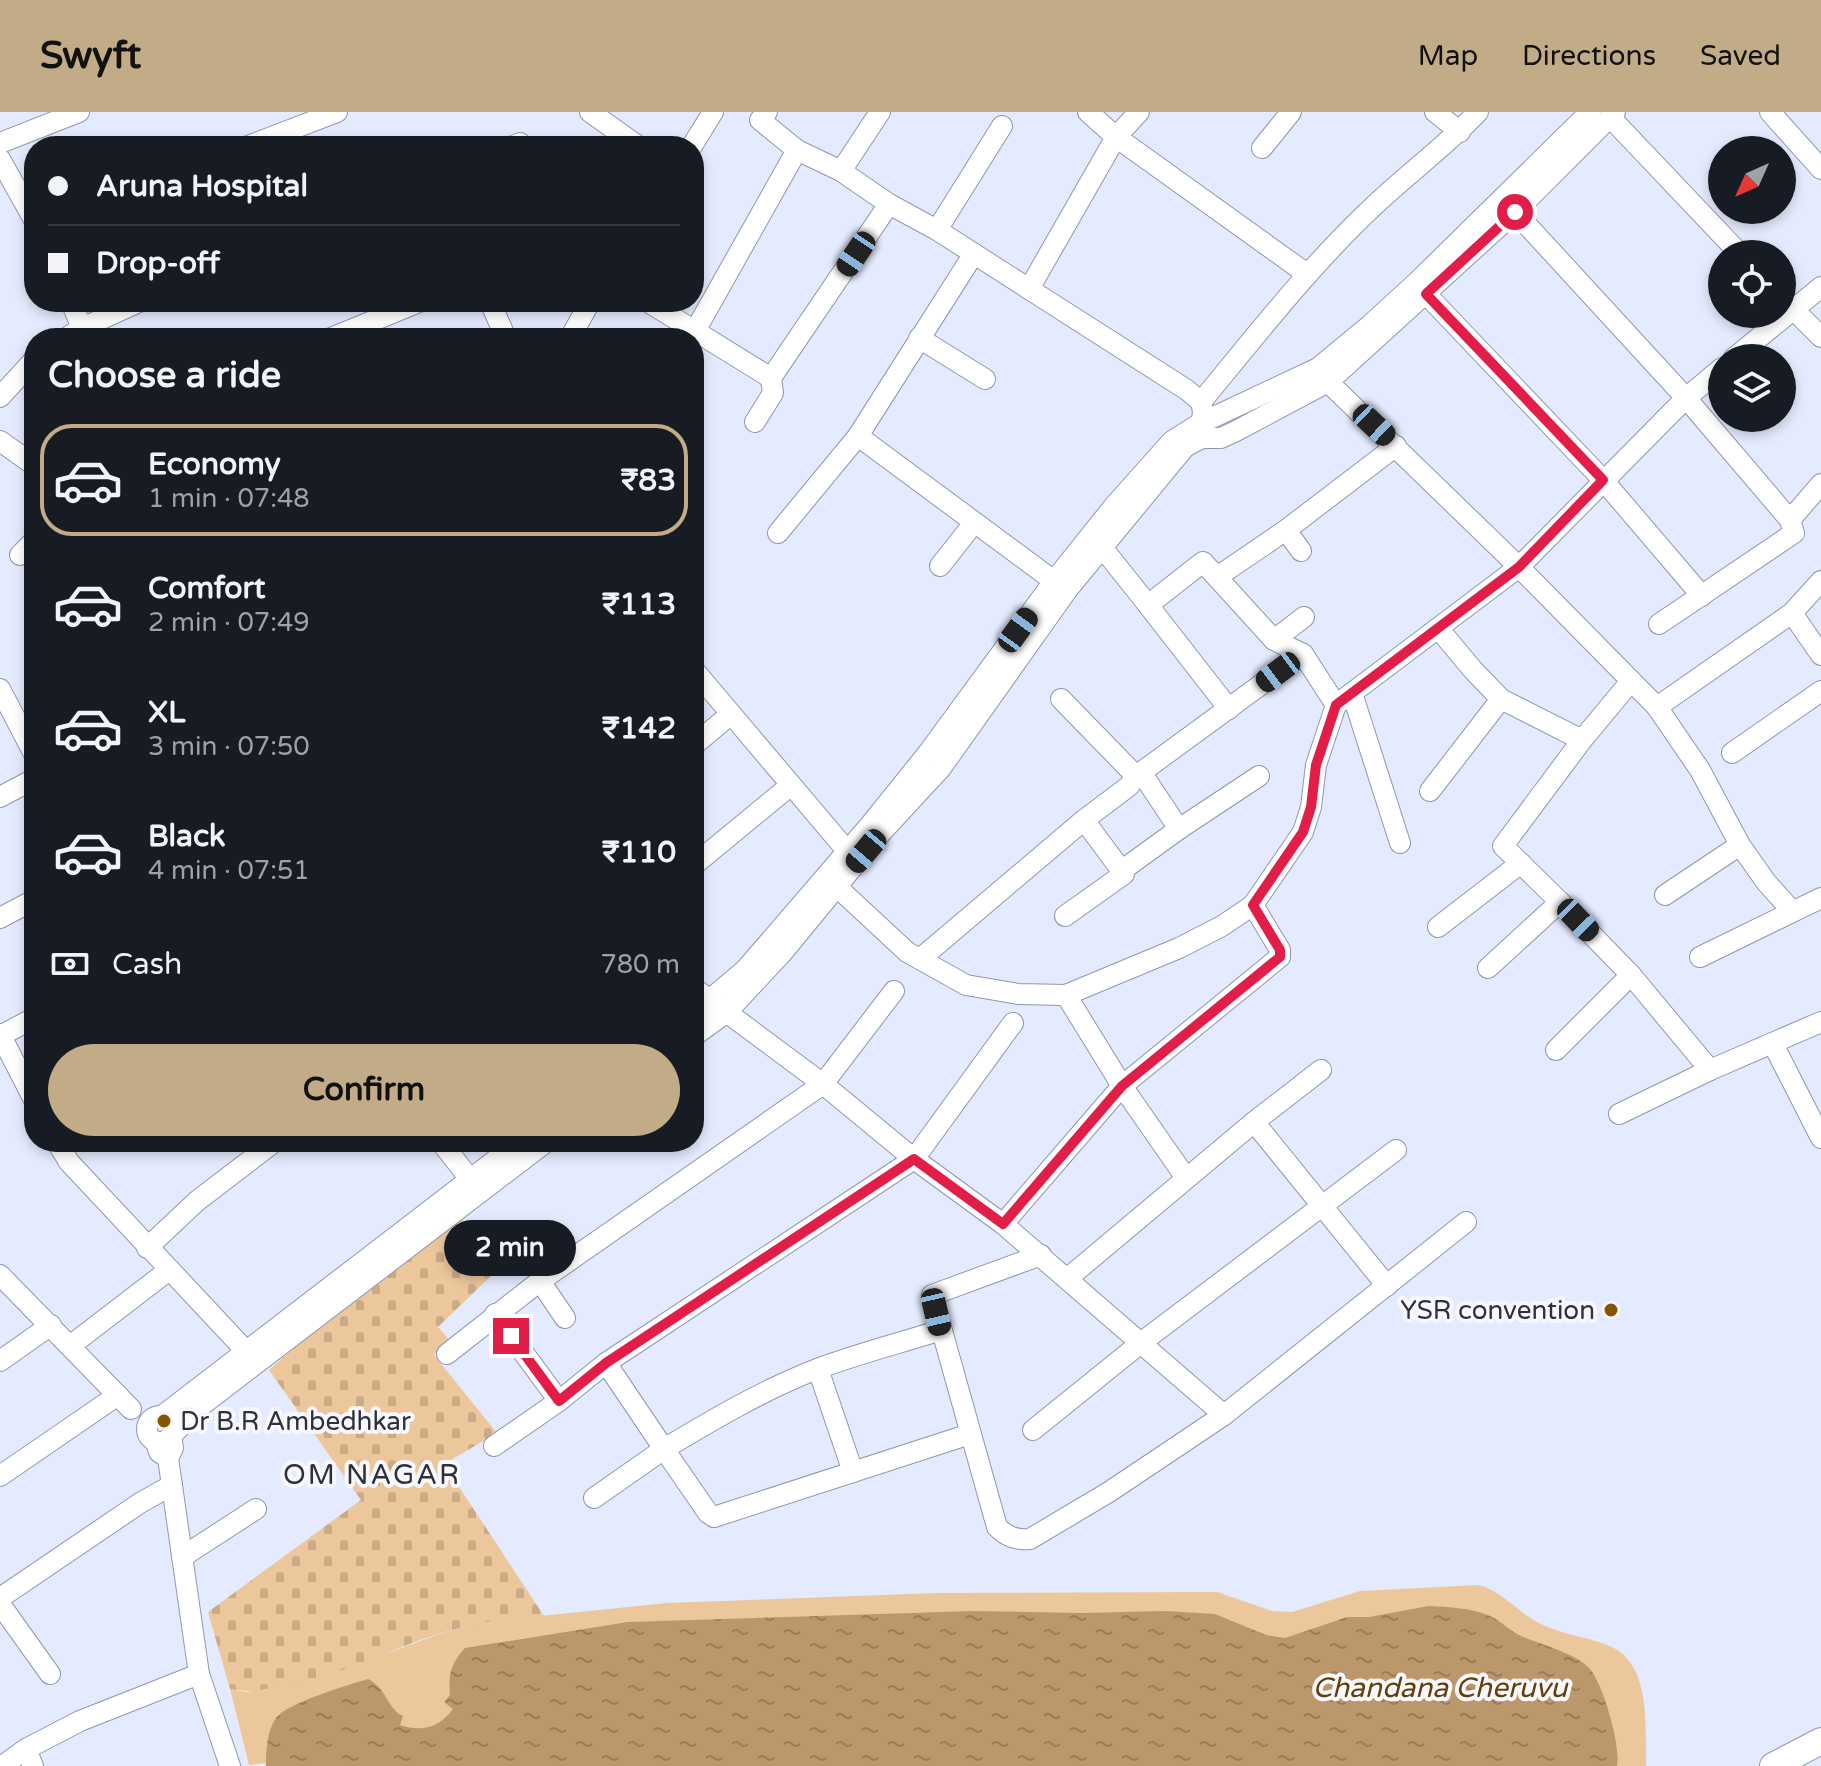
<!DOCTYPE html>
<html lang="en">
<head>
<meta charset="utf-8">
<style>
	body { margin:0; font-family:"Varela Round",sans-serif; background:#20242c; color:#f1f3f6; height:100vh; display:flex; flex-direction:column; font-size:30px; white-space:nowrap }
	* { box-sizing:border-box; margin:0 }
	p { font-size:26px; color:#9ea1a6 }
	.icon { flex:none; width:44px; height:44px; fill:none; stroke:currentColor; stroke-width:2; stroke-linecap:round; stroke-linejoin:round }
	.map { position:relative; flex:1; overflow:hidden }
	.details { position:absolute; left:24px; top:216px; width:680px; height:824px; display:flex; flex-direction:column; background:#171b24; border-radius:32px; box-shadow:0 4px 12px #0003 }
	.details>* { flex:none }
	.guide { position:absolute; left:24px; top:24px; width:680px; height:176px; border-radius:32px; box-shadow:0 4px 12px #0003; display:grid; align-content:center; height:176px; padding:0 24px; background:#171b24 }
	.needle { width:52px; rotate:225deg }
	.tools { position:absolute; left:1708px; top:24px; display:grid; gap:16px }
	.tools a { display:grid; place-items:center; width:88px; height:88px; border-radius:50%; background:#171b24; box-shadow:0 4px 12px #0003; font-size:40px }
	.end { position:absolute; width:36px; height:36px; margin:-18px; border:10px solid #e11d48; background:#fff; box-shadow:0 0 0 4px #fff }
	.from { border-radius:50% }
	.bubble { position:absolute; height:56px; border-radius:28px; background:#171b24; box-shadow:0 4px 12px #0003; font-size:26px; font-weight:800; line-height:56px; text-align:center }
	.car { position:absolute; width:24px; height:48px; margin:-24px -12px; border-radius:10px; box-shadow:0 0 6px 2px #0007; background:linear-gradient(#222 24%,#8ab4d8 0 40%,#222 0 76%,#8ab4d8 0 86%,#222 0) }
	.guide b { display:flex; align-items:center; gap:28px; height:76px; font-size:30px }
	.guide b+b { border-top:2px solid #363941 }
	.guide i { width:20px; height:20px; background:#f1f3f6 }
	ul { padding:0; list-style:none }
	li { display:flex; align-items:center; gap:24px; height:112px; margin:0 16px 12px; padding:0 8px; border:4px solid transparent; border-radius:32px }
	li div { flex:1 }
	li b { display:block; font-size:30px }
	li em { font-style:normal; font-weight:800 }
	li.selected { border-color:#c2ac87 }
	li>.icon { width:72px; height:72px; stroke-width:1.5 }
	h2 { padding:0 24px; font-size:36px; line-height:96px }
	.pay { display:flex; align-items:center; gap:20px; height:88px; padding:0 24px; font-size:30px }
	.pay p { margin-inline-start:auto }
	.button { display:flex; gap:16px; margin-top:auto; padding:16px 24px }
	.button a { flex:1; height:92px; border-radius:48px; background:#c2ac87; color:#111; font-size:32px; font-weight:800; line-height:92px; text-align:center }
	header { display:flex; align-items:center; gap:48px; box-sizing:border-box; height:112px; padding:0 40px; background:#c2ac87; color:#111 }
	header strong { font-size:38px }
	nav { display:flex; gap:44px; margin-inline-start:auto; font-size:28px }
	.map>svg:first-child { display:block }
	.cemetery { fill:url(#cemetery-stones) }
	.park { fill:#ecc79c }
	.water { fill:url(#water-ripples) }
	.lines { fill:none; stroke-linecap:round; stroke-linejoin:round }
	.minor-casing { stroke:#9096ad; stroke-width:22 }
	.major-casing { stroke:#9096ad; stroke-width:28 }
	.minor { stroke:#fff; stroke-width:20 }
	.major { stroke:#fff; stroke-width:26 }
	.route { stroke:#e11d48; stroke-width:10 }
	.poi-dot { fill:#885600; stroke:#f7f8fd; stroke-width:3 }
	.labels { text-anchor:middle; stroke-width:8; stroke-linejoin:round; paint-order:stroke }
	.poi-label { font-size:26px; fill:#2e313a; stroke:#f7f8fd; text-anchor:end }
	.neighbourhood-label { font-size:28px; letter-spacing:2px; fill:#2e313a; stroke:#f7f8fd }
	.water-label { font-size:28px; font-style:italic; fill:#633f07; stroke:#f7f8fd }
</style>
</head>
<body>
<header>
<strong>Swyft</strong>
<nav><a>Map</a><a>Directions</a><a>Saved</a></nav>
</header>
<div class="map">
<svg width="1821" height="1654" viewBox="0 0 1821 1654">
	<defs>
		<pattern id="cemetery-stones" width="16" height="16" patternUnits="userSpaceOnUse" patternTransform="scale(2)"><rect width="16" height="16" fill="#ecc79c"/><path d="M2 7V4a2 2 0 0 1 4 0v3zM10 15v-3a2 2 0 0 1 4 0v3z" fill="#cbab87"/></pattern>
		<pattern id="water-ripples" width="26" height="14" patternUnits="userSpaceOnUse" patternTransform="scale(2)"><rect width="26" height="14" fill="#bc976c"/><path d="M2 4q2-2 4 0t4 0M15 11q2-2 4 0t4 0" fill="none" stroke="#997c5a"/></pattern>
	</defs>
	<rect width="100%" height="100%" fill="#e5ebfe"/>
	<path class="cemetery" d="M462,1107L480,1127L492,1116L515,1141L438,1215L450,1229L434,1243L497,1321L444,1352L544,1504C509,1507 475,1511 441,1521C378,1540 297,1590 230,1577L208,1500L361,1388L269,1258L304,1227Z"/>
	<path class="park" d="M1479,1473C1504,1480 1518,1501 1541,1512C1563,1523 1590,1525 1612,1535C1652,1554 1645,1618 1646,1654H266L265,1651L249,1653L230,1577L247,1580L313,1569L439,1522L482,1510L667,1491L935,1481L1217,1480L1272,1499L1292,1500L1360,1479Z"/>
	<path class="water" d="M1429,1494C1449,1495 1472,1496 1490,1504C1501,1509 1510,1519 1521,1524C1540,1532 1574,1541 1588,1555C1603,1569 1621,1635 1617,1654H266C266,1639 267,1618 276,1606C287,1591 348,1573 368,1567C387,1576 387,1597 403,1604L400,1613C422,1620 439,1616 453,1597L444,1590L450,1583C448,1563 451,1551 465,1536L628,1510L973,1499L1082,1501L1165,1499L1215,1502L1266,1523L1285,1526L1347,1505H1369Z"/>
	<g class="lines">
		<g class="minor-casing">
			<g id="minor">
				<polyline points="590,0 638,34"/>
				<polyline points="767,0 760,8 797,38"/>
				<polyline points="1088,0 1116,25 1307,162"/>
				<polyline points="1435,0 1460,20"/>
				<polyline points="1770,0 1821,57"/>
				<polyline points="1610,5 1740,142"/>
				<polyline points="0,31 79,0"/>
				<polyline points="248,34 337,0"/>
				<polyline points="513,34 520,31"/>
				<polyline points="692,34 713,0"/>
				<polyline points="1262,36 1291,0"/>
				<polyline points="0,47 34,108"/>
				<polyline points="841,59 880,0"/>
				<polyline points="1515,100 1686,286 1790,408"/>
				<polyline points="937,118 1002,14"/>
				<polyline points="1029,177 1187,278 1201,290"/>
				<polyline points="1426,182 1603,368 1702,484"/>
				<polyline points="1782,186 1821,225"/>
				<polyline points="490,190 506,226"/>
				<polyline points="648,190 695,219 797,38 841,59 889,92 937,118 1029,177 1116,25 1139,0"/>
				<polyline points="695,219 771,266 889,92"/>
				<polyline points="66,226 82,216 71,190"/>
				<polyline points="85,226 82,216 139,190"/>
				<polyline points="331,226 419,190"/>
				<polyline points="570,226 590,190"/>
				<polyline points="919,226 985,267"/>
				<polyline points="1734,246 1821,175"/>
				<polyline points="1328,270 1519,455 1657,595 1700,658 1740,733 1766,770 1792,799"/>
				<polyline points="0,285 34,248"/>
				<polyline points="755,310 773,281 771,266"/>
				<path d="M1201,319L1203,299L1201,290C1258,221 1313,150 1378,90C1411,59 1447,33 1478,0"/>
				<polyline points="858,324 1054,469"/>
				<polyline points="0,329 34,353"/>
				<polyline points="778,421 858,324 973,143"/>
				<polyline points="1101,434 1148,493 1203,450 1274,528 1303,542"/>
				<polyline points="1301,439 1286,418 1396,334"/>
				<polyline points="20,443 34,429"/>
				<polyline points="940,454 973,412"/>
				<polyline points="1217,465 1286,418"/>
				<polyline points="1148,493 1229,597"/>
				<polyline points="1792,501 1821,543"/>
				<polyline points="1659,512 1794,421 1790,408 1821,372"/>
				<polyline points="1438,516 1473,558 1501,587 1582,628"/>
				<polyline points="1274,528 1304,505"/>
				<polyline points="694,558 848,740"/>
				<polyline points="0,577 34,642"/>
				<polyline points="1352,581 1400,731"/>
				<polyline points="1061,587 1136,664"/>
				<polyline points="1657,595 1792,501 1821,469"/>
				<polyline points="694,633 731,602"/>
				<polyline points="1732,641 1821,579"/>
				<polyline points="1141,660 1179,717 1259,664"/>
				<polyline points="1430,679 1501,587"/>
				<polyline points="0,685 34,667"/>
				<polyline points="694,753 791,673"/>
				<polyline points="1121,759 1179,717"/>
				<polyline points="836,774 907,840 966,873 1018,882 1066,883 1179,836 1222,814 1253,793 1303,720 1311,695 1316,653 1336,593 1519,455 1686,286 1722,256"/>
				<polyline points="1665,783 1740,733"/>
				<polyline points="1560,790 1503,734 1582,628 1631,569"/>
				<polyline points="1065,804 1124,762 1084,708"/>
				<polyline points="0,806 34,788"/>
				<polyline points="1438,815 1521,751"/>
				<polyline points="1700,845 1821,786"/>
				<polyline points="920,847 1084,708 1129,674 1136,664 1303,542 1336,593"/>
				<polyline points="1488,856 1560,790 1631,863 1710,958"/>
				<polyline points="694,876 823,972 914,1047 1003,1112 1224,1303 1466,1110"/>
				<polyline points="1066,883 1122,974 1186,1066"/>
				<polyline points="694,901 745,858 870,713 928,641 1054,469 1114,394 1172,329 1199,312 1318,256 1369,214 1416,171 1590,0"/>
				<polyline points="0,922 34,988"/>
				<polyline points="0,924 34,906"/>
				<polyline points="694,924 727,900 783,840 880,722 941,656 1068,477 1185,335 1202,326 1221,326 1236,319 1328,270 1515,100 1615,0"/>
				<polyline points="1773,932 1821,1026"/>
				<polyline points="1556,938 1631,863"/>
				<polyline points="1619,1002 1710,958 1821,910"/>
				<polyline points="1254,1010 1321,958"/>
				<polyline points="57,1030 69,1050 245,1238"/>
				<polyline points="441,1030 469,1066"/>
				<polyline points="1003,1112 1122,974 1280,845 1280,838 1253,793"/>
				<polyline points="147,1136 197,1089 274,1030"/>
				<path d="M1041,1143L932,1183L997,1415C1007,1425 1016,1428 1030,1427L1109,1380L1224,1303"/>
				<polyline points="0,1163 131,1297"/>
				<polyline points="1068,1166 1254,1010 1387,1174"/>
				<polyline points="540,1169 565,1206"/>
				<polyline points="495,1202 559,1289 606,1251 664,1337 594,1386"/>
				<path d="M941,1218C900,1231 857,1242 817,1257C763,1278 714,1307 664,1337L708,1401L714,1405L970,1322"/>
				<polyline points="70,1234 169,1158"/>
				<polyline points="447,1242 540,1169 823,972 894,879"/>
				<polyline points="0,1249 51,1213"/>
				<polyline points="606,1251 914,1047 1013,911"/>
				<polyline points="818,1257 853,1360"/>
				<circle cx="160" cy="1317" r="13"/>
				<polyline points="162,1304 519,1030"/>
				<polyline points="1033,1318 1142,1230 1396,1038"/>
				<polyline points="156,1330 159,1340 168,1346 199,1562 230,1654"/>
				<polyline points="494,1334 559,1289"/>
				<polyline points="168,1346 173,1336 171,1324 202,1293 546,1030"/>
				<polyline points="0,1364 118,1283"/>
				<polyline points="182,1445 256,1397"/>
				<polyline points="0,1486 140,1391 172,1373"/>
				<polyline points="0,1492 50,1562"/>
				<polyline points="26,1637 80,1609 199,1562"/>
				<polyline points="2,1654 26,1637 33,1654"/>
			</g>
		</g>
		<g class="major-casing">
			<polyline id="major" points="1773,1654 1821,1629"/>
		</g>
		<use href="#minor" class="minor"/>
		<use href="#major" class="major"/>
	</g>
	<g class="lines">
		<polyline class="route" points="511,1224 559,1289 606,1251 914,1047 1003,1112 1122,974 1280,845 1280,838 1253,793 1303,720 1311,695 1316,653 1336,593 1519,455 1603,368 1426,182 1515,100"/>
	</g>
	<g class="poi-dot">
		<circle cx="1611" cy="1198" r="8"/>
		<circle cx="164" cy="1309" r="8"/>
	</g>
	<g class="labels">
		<g class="poi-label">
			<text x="1595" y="1207">YSR convention</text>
			<text x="180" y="1318" text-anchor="start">Dr B.R Ambedhkar</text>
		</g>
		<g class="neighbourhood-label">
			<text x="372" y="1372">OM NAGAR</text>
		</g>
		<g class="water-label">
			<text x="1440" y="1585">Chandana Cheruvu</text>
		</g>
	</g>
</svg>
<div class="tools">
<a><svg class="needle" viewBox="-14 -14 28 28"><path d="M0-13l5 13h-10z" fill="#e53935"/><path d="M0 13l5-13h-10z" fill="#9ea1a6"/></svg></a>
<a><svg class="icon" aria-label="locate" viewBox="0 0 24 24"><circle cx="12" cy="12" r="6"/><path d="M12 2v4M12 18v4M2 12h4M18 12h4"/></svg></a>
<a><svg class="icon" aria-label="layers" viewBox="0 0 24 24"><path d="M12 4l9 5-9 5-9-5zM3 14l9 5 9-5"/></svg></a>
</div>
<i class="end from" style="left:1515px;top:100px"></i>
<i class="end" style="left:511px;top:1224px"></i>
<div class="bubble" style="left:444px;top:1108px;width:132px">2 min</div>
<i class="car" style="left:856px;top:142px;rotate:214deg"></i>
<i class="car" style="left:1374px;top:313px;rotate:133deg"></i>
<i class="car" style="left:1018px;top:518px;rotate:36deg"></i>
<i class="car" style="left:1278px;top:560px;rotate:233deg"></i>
<i class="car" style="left:866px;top:739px;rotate:220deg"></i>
<i class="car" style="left:1578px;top:808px;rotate:136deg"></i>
<i class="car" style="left:936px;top:1200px;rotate:167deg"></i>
<div class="guide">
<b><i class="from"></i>Aruna Hospital</b>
<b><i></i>Drop-off</b>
</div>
<section class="details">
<h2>Choose a ride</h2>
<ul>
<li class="selected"><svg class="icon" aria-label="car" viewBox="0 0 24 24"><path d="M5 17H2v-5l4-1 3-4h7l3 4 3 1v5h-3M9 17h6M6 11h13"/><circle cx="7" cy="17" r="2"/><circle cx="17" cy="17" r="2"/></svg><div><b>Economy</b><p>1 min · 07:48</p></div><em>₹83</em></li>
<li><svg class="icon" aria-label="car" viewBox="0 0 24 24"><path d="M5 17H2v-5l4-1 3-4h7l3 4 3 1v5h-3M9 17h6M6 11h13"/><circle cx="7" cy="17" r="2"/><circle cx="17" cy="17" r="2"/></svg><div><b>Comfort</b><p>2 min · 07:49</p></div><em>₹113</em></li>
<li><svg class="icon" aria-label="car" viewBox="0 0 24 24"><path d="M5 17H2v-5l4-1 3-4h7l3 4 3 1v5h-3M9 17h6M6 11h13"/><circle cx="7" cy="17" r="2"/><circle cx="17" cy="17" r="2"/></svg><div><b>XL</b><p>3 min · 07:50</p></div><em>₹142</em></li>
<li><svg class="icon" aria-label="car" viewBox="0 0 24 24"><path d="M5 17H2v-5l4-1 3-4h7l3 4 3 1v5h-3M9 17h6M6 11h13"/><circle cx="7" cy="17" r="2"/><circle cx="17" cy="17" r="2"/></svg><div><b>Black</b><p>4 min · 07:51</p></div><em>₹110</em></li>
</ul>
<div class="pay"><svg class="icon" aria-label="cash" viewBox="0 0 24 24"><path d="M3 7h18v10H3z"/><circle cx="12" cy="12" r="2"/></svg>Cash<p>780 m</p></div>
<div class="button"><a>Confirm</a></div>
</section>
</div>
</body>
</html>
